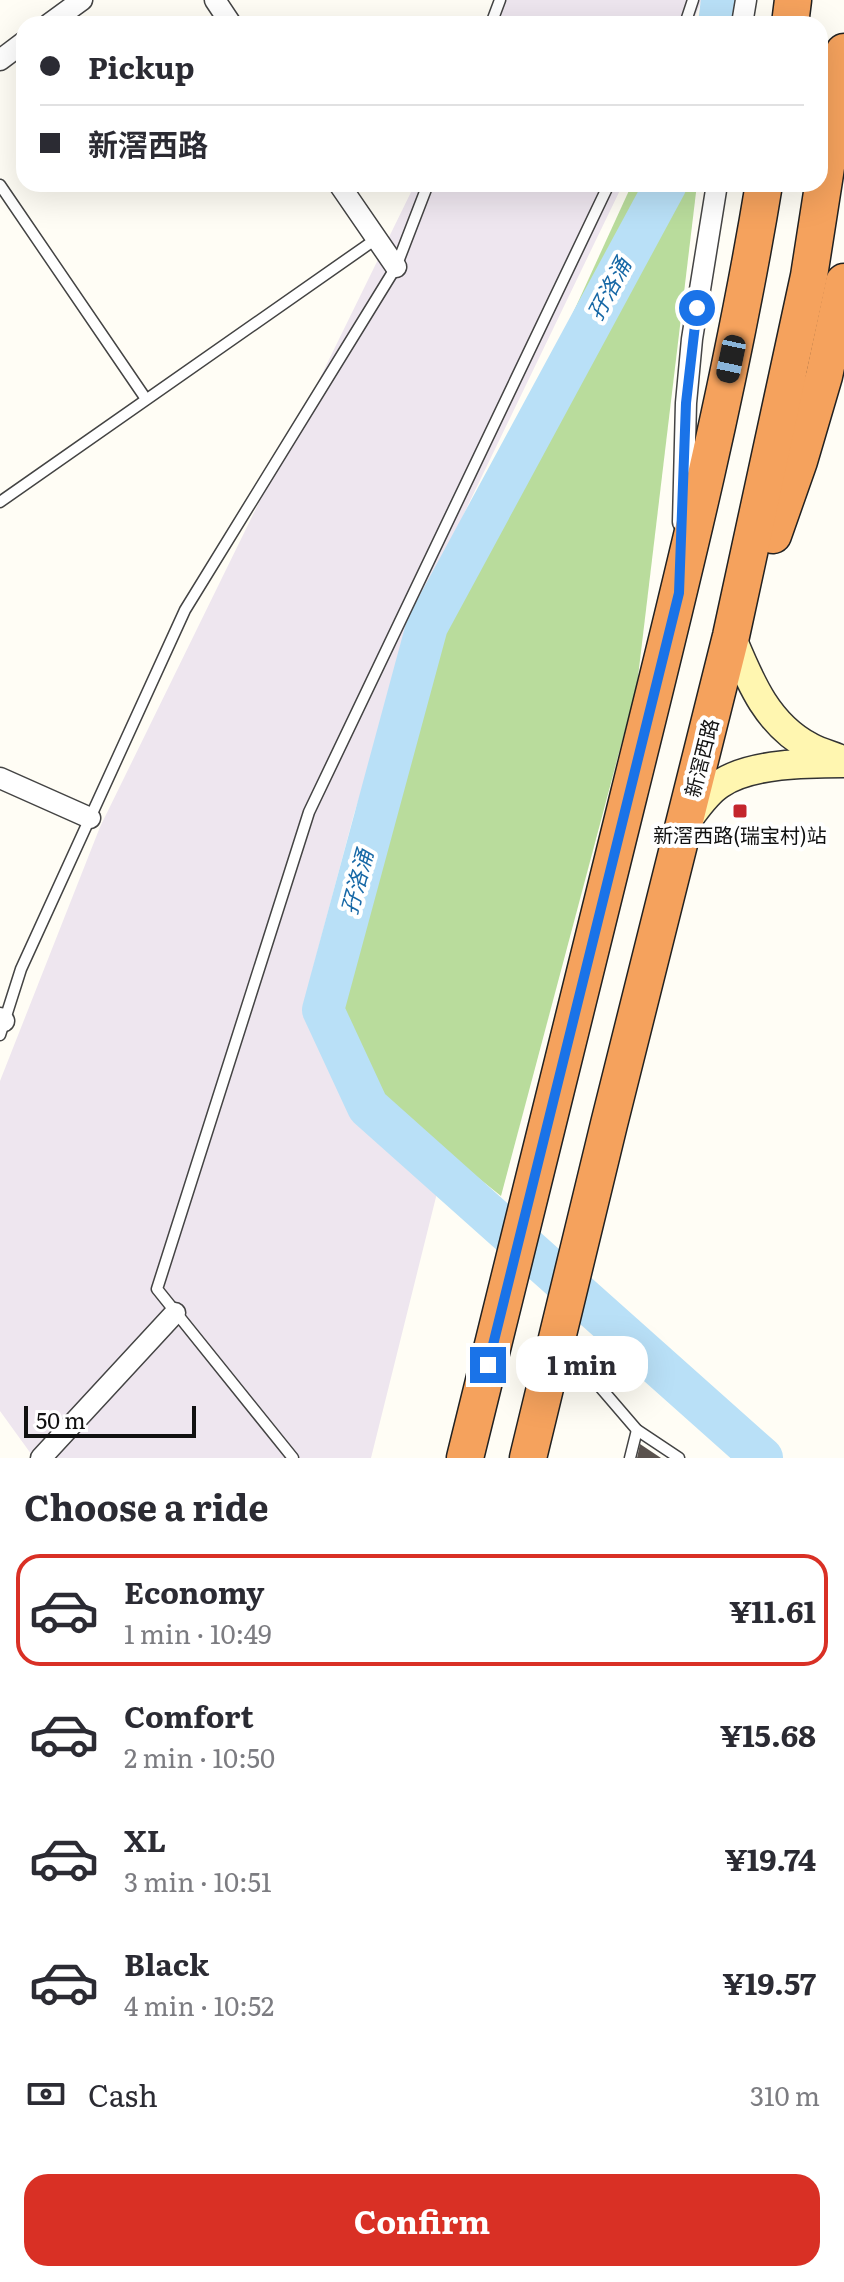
<!DOCTYPE html>
<html lang="en">
<head>
<meta charset="utf-8">
<style>
	body { margin:0; font-family:Literata,"Noto Sans SC",serif; background:#f7f7f7; color:#2b2b33; height:100vh; display:flex; flex-direction:column; font-size:30px; white-space:nowrap }
	* { box-sizing:border-box; margin:0 }
	p { font-size:26px; color:#7c7c81 }
	.icon { flex:none; width:44px; height:44px; fill:none; stroke:currentColor; stroke-width:2; stroke-linecap:round; stroke-linejoin:round }
	.map { position:relative; height:1458px; overflow:hidden }
	.drawer { display:flex; flex-direction:column; background:#fff; flex:1 }
	.drawer>* { flex:none }
	.guide { position:absolute; left:16px; top:16px; width:812px; height:176px; border-radius:24px; box-shadow:0 8px 32px #0002; display:grid; align-content:center; height:176px; padding:0 24px; background:#fff }
	.scale { position:absolute; left:24px; bottom:20px; width:172px; box-sizing:border-box; padding-left:8px; border:4px solid #111; border-top:0; font-size:22px; line-height:28px; white-space:nowrap; color:#111; -webkit-text-stroke:6px #fff; paint-order:stroke }
	.end { position:absolute; width:36px; height:36px; margin:-18px; border:10px solid #1a73e8; background:#fff; box-shadow:0 0 0 4px #fff }
	.from { border-radius:50% }
	.bubble { position:absolute; height:56px; border-radius:24px; background:#fff; box-shadow:0 8px 32px #0002; font-size:26px; font-weight:700; line-height:56px; text-align:center }
	.car { position:absolute; width:24px; height:48px; margin:-24px -12px; border-radius:10px; box-shadow:0 0 6px 2px #0007; background:linear-gradient(#222 24%,#8ab4d8 0 40%,#222 0 76%,#8ab4d8 0 86%,#222 0) }
	.guide b { display:flex; align-items:center; gap:28px; height:76px; font-size:30px }
	.guide b+b { border-top:2px solid #e1e1e2 }
	.guide i { width:20px; height:20px; background:#2b2b33 }
	ul { padding:0; list-style:none }
	li { display:flex; align-items:center; gap:24px; height:112px; margin:0 16px 12px; padding:0 8px; border:4px solid transparent; border-radius:24px }
	li div { flex:1 }
	li b { display:block; font-size:30px }
	li em { font-style:normal; font-weight:700 }
	li.selected { border-color:#d93025 }
	li>.icon { width:72px; height:72px; stroke-width:1.5 }
	h2 { padding:0 24px; font-size:36px; line-height:96px }
	.pay { display:flex; align-items:center; gap:20px; height:88px; padding:0 24px; font-size:30px }
	.pay p { margin-inline-start:auto }
	.action { display:flex; gap:16px; margin-top:auto; padding:16px 24px }
	.action a { flex:1; height:92px; border-radius:24px; background:#d93025; color:#fff; font-size:32px; font-weight:700; line-height:92px; text-align:center }
	.map>svg:first-child { display:block }
	.industrial { fill:#eee6ef }
	.forest { fill:#b9dc9c }
	.lines { fill:none; stroke-linecap:round; stroke-linejoin:round }
	.river { stroke:#b9e0f7; stroke-width:42 }
	.building { fill:#5a524d }
	.lane-casing { stroke:#444; stroke-width:13 }
	.street-casing { stroke:#444; stroke-width:23 }
	.secondary-casing { stroke:#333; stroke-width:31 }
	.highway-casing { stroke:#222; stroke-width:39 }
	.lane { stroke:#fff; stroke-width:10 }
	.street { stroke:#fff; stroke-width:20 }
	.secondary { stroke:#fff6b0; stroke-width:28 }
	.highway { stroke:#f5a25d; stroke-width:36 }
	.route { stroke:#1a73e8; stroke-width:10 }
	.poi-dot { fill:#c4262e; stroke:#fff; stroke-width:3 }
	.labels { text-anchor:middle; stroke-width:8; stroke-linejoin:round; paint-order:stroke }
	.street-label { font-size:20px; fill:#111; stroke:#fff }
	.poi-label { font-size:20px; fill:#111; stroke:#fff }
	.water-label { font-size:22px; font-style:italic; fill:#1768a6; stroke:#fff }
</style>
</head>
<body>
<div class="map">
<svg width="844" height="1458" viewBox="0 0 844 1458">
	<rect width="100%" height="100%" fill="#fffdf5"/>
	<g class="industrial">
		<polygon points="504,0 702,0 692,24 493,24"/>
		<polygon points="415,184 623,184 468,505 415,624 354,814 312,972 351,1101 438,1189 371,1458 34,1458 0,1411 0,1081 100,827"/>
	</g>
	<polygon class="forest" points="632,184 697,184 637,685 501,1196 377,1097 340,1002 437,639 541,383"/>
	<g class="lines">
		<g class="river">
			<polyline points="719,24 722,0"/>
			<polyline points="666,184 427,626 323,1010 368,1107 762,1458"/>
		</g>
	</g>
	<polygon class="building" points="640,1444 661,1458 637,1458"/>
	<g class="lines">
		<g class="lane-casing">
			<g id="lane">
				<polyline points="491,24 500,0"/>
				<polyline points="685,24 693,0"/>
				<polyline points="0,185 146,399"/>
				<polyline points="0,502 376,239"/>
				<polyline points="0,1035 21,969 185,610 396,267 428,184"/>
				<polyline points="564,1345 637,1430 679,1458"/>
				<polyline points="293,1458 157,1289 309,812 609,184"/>
				<polyline points="630,1458 637,1430"/>
			</g>
		</g>
		<g class="street-casing">
			<g id="street">
				<polyline points="215,0 231,24"/>
				<polyline points="49,24 82,0"/>
				<polyline points="742,24 746,0"/>
				<polyline points="0,60 24,42"/>
				<polyline points="339,184 396,267"/>
				<polyline points="683,522 686,403 692,339 717,184"/>
				<polyline points="0,778 90,818"/>
				<polyline points="0,1018 4,1021"/>
				<polyline points="41,1458 175,1313"/>
			</g>
		</g>
		<g class="secondary-casing">
			<g id="secondary">
				<path d="M731,636C749,679 766,724 810,747C819,752 830,755 840,759"/>
				<path d="M686,822C696,809 706,793 720,784C750,763 809,763 844,763"/>
			</g>
		</g>
		<g class="highway-casing">
			<g id="highway">
				<polyline points="790,24 793,0"/>
				<polyline points="773,535 799,461 824,376 844,282"/>
				<path d="M465,1458C520,1237 574,1015 629,794C679,592 730,390 764,184"/>
				<polyline points="528,1458 609,1124 731,636 809,276 844,52"/>
			</g>
		</g>
		<use href="#lane" class="lane"/>
		<use href="#street" class="street"/>
		<use href="#secondary" class="secondary"/>
		<use href="#highway" class="highway"/>
	</g>
	<g class="lines">
		<polyline class="route" points="488,1365 679,593 686,403 697,308"/>
	</g>
	<rect class="poi-dot" x="732" y="803" width="16" height="16" rx="4"/>
	<g class="labels">
		<g class="street-label">
			<text transform="translate(702 758) rotate(-76)" y="7">新滘西路</text>
		</g>
		<g class="poi-label">
			<text x="740" y="843">新滘西路(瑞宝村)站</text>
		</g>
		<g class="water-label">
			<text transform="translate(609 289) rotate(-62)" y="8">孖洛涌</text>
			<text transform="translate(357 882) rotate(-75)" y="8">孖洛涌</text>
		</g>
	</g>
</svg>
<div class="scale">50 m</div>
<i class="end from" style="left:697px;top:308px"></i>
<i class="end" style="left:488px;top:1365px"></i>
<div class="bubble" style="left:516px;top:1336px;width:132px">1 min</div>
<i class="car" style="left:731px;top:359px;rotate:192deg"></i>
<div class="guide">
<b><i class="from"></i>Pickup</b>
<b><i></i>新滘西路</b>
</div>
</div>
<section class="drawer">
<h2>Choose a ride</h2>
<ul>
<li class="selected"><svg class="icon" aria-label="car" viewBox="0 0 24 24"><path d="M5 17H2v-5l4-1 3-4h7l3 4 3 1v5h-3M9 17h6M6 11h13"/><circle cx="7" cy="17" r="2"/><circle cx="17" cy="17" r="2"/></svg><div><b>Economy</b><p>1 min · 10:49</p></div><em>¥11.61</em></li>
<li><svg class="icon" aria-label="car" viewBox="0 0 24 24"><path d="M5 17H2v-5l4-1 3-4h7l3 4 3 1v5h-3M9 17h6M6 11h13"/><circle cx="7" cy="17" r="2"/><circle cx="17" cy="17" r="2"/></svg><div><b>Comfort</b><p>2 min · 10:50</p></div><em>¥15.68</em></li>
<li><svg class="icon" aria-label="car" viewBox="0 0 24 24"><path d="M5 17H2v-5l4-1 3-4h7l3 4 3 1v5h-3M9 17h6M6 11h13"/><circle cx="7" cy="17" r="2"/><circle cx="17" cy="17" r="2"/></svg><div><b>XL</b><p>3 min · 10:51</p></div><em>¥19.74</em></li>
<li><svg class="icon" aria-label="car" viewBox="0 0 24 24"><path d="M5 17H2v-5l4-1 3-4h7l3 4 3 1v5h-3M9 17h6M6 11h13"/><circle cx="7" cy="17" r="2"/><circle cx="17" cy="17" r="2"/></svg><div><b>Black</b><p>4 min · 10:52</p></div><em>¥19.57</em></li>
</ul>
<div class="pay"><svg class="icon" aria-label="cash" viewBox="0 0 24 24"><path d="M3 7h18v10H3z"/><circle cx="12" cy="12" r="2"/></svg>Cash<p>310 m</p></div>
<div class="action"><a>Confirm</a></div>
</section>
</body>
</html>
